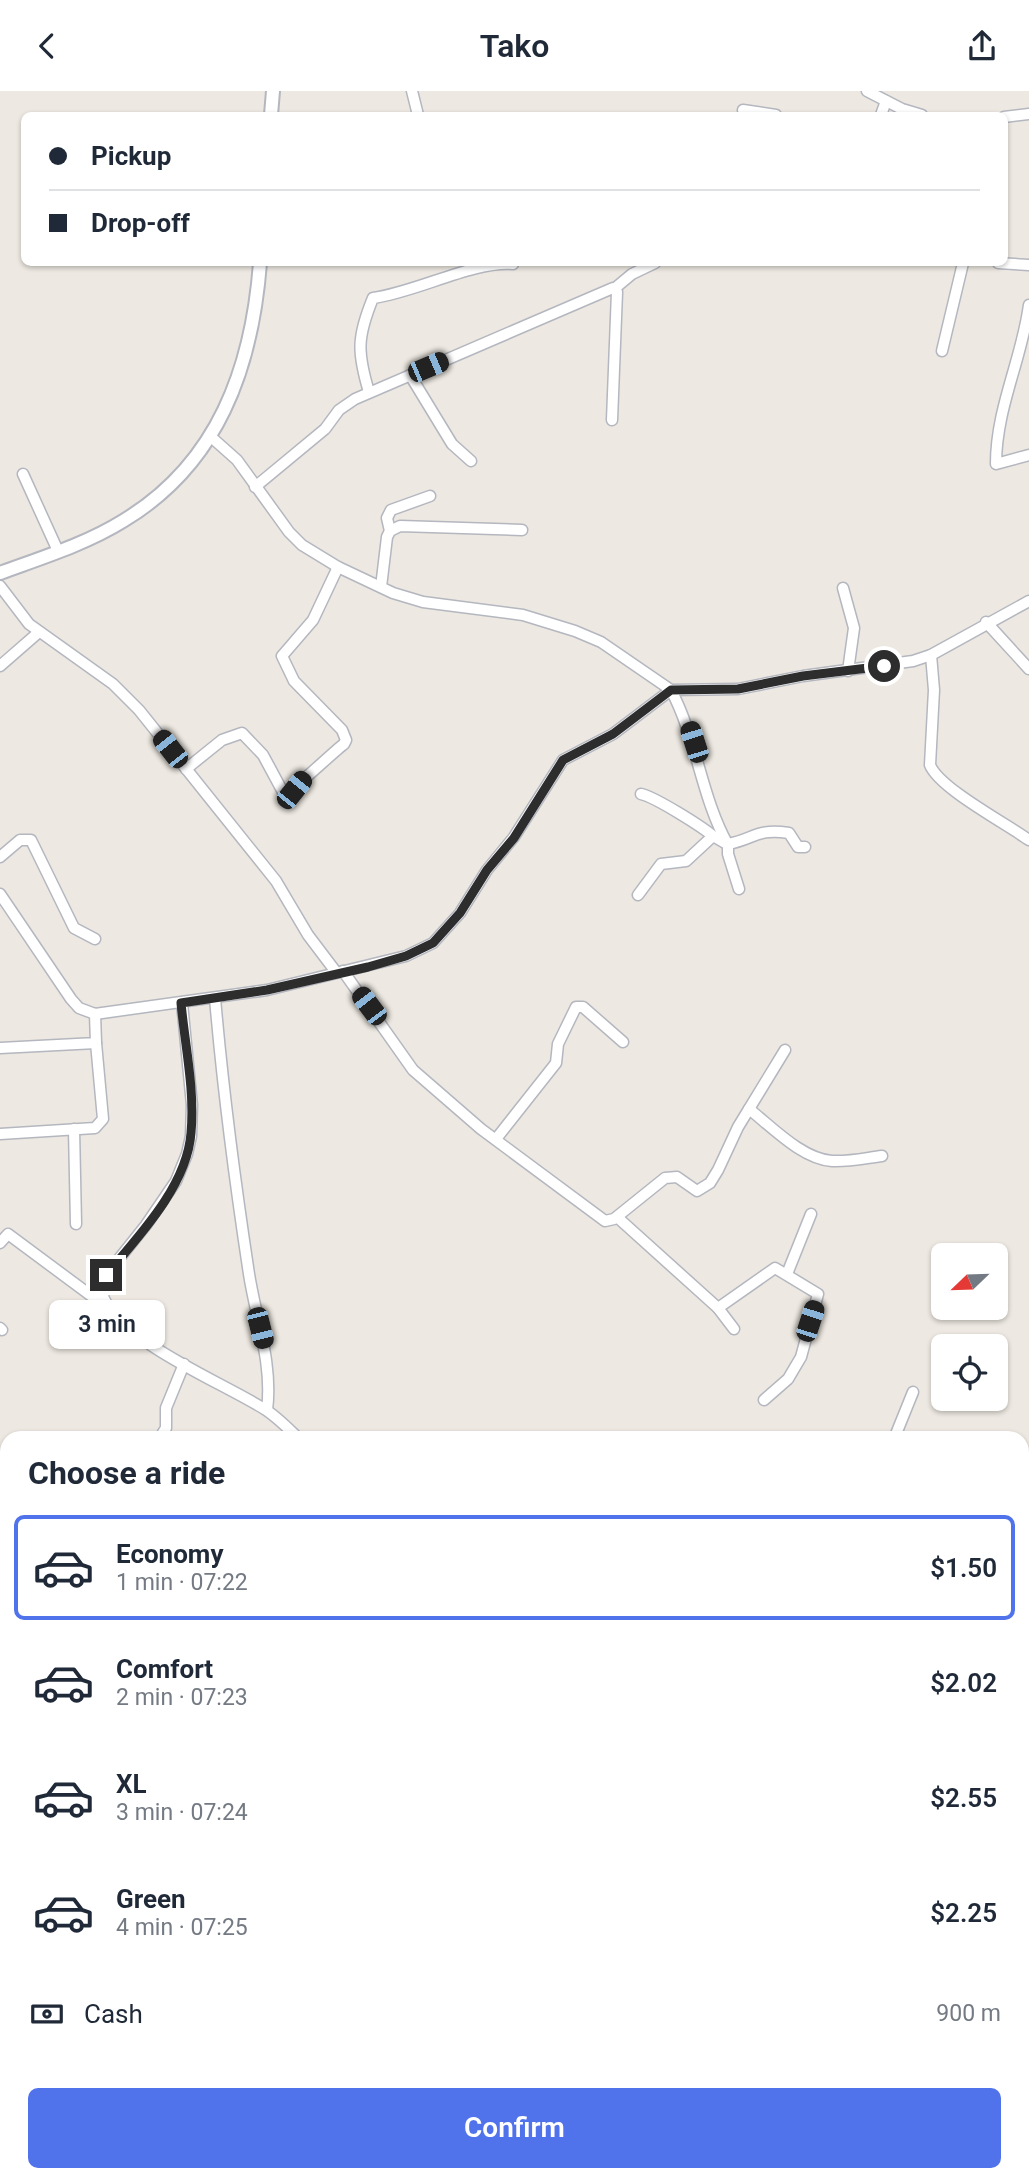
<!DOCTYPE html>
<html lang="en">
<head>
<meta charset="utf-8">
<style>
	body { margin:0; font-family:Roboto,sans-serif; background:#f6f6f7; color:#1f2937; height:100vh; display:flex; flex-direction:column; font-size:26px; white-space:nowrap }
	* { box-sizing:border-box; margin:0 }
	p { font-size:23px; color:#747a83 }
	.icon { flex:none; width:38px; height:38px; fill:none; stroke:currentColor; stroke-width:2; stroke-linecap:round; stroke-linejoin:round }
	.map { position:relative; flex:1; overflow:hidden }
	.sheet { position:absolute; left:0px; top:1340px; width:1029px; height:751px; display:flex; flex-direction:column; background:#fff; border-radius:21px 21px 0 0; box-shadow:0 2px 5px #0004 }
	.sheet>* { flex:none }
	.top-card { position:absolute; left:21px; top:21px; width:987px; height:154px; border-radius:10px; box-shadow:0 2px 5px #0004; display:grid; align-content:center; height:154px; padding:0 28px; background:#fff }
	.needle { width:46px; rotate:247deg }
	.tools { position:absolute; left:931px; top:1152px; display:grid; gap:14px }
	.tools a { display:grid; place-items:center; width:77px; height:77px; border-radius:10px; background:#fff; box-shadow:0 2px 5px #0004; font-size:35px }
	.end { position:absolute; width:32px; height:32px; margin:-16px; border:9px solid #2d2d2d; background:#fff; box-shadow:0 0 0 4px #fff }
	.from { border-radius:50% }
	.bubble { position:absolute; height:49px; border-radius:10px; background:#fff; box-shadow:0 2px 5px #0004; font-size:23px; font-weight:600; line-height:49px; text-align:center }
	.car { position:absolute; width:21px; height:42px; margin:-21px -10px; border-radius:9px; box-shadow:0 0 5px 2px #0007; background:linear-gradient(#222 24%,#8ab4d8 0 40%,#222 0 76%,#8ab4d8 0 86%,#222 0) }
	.top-card b { display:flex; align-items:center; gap:24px; height:66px; font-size:26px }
	.top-card b+b { border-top:2px solid #e0e1e3 }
	.top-card i { width:18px; height:18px; background:#1f2937 }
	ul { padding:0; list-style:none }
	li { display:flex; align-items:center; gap:21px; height:105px; margin:0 14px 10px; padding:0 14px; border:4px solid transparent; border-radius:10px }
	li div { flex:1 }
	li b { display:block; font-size:26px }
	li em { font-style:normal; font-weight:600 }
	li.on { border-color:#5073ec }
	li>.icon { width:63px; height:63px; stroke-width:1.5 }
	h2 { padding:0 28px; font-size:32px; line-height:84px }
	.pay { display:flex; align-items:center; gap:18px; height:77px; padding:0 28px; font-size:26px }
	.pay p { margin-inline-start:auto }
	.button { display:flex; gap:14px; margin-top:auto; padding:14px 28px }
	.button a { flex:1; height:80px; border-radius:10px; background:#5073ec; color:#fff; font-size:28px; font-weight:600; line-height:80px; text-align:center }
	header { display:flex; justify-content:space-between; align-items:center; height:91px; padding:0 28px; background:#fff; font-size:32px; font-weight:600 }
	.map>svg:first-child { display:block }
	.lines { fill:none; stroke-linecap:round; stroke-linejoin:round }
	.minor-casing { stroke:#b4b7bf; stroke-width:13 }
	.tertiary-casing { stroke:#b4b7bf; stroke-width:16 }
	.minor { stroke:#fff; stroke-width:10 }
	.tertiary { stroke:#fff; stroke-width:12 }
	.route { stroke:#2d2d2d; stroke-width:9 }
</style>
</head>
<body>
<header><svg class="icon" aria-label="back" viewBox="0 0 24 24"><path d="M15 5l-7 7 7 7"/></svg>Tako<svg class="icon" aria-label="share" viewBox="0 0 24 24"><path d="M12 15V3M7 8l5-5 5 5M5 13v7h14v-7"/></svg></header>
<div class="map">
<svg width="1029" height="2091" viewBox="0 0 1029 2091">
	<rect width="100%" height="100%" fill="#ede8e1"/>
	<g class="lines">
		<g class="minor-casing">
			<g id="minor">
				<polyline points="412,0 418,24"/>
				<polyline points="867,0 902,18 922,24"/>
				<polyline points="743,19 776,24"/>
				<polyline points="881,24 886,10"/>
				<polyline points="1004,26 1029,23"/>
				<polyline points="998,172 1029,174"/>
				<polyline points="614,198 632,183 655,172"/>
				<path d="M1029,214C1022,268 996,317 996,373L1029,364"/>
				<polyline points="942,260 963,172"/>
				<polyline points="410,284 452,353 471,370"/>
				<path d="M369,301C357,261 357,246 373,207C417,201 473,170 513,173"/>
				<polyline points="210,345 237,369 289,441 302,454 338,476 393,502 423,511 523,524 575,540 601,551 671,599 738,598 803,585 913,570 931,564 1029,510"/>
				<polyline points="23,383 58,460"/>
				<polyline points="255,396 325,338 339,319 355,308 613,197 617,201 612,329"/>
				<polyline points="390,440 387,427 391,419 430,405"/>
				<polyline points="0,495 29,533 113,593 139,619 276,790 308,844 336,881"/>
				<polyline points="381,496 387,446 390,440 400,435 522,439"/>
				<polyline points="843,497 854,537 848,580"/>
				<polyline points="986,531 1029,578"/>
				<path d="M931,564L934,599L930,674C939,697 1005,732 1029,749"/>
				<polyline points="0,575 39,541"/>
				<path d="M186,678L222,649L242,642L263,664L284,703C292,701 332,662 344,653L346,649L342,639L294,590L282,565L313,529L338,476"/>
				<path d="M641,703C655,706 701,735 713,745"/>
				<path d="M728,753C755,748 756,737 789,742L798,756H805"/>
				<polyline points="0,766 20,749 31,749 74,837 95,848"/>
				<path d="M0,803L71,908L79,917L95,923L267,899L406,865L433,852L460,822L487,779L514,746L563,669L613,643L671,599C697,648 701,706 728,754V763L739,798"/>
				<polyline points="638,804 661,773 686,770 713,745 725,752"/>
				<polyline points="343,880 413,979 481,1038 605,1130 614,1128 665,1087 677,1086 697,1100 710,1092 718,1079 738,1036 785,959"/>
				<path d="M215,907C223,1000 235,1091 249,1183C256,1228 273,1273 267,1319"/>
				<path d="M182,912L192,1014L191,1045L187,1063L176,1090L146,1134L106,1184L103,1206C126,1254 222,1291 266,1319C278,1327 289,1338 299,1348"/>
				<polyline points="0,957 96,952 95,923"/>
				<path d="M749,1018C772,1036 802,1068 832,1070C848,1071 866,1067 882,1065"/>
				<polyline points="74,1038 76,1133"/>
				<polyline points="0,1043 95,1037 103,1028 96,952"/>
				<polyline points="496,1048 556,972 558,953 576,916 583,916 623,951"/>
				<polyline points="617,1126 718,1217"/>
				<polyline points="0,1152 8,1143 105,1215"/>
				<polyline points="787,1183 811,1123"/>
				<polyline points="0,1237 2,1239"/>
				<polyline points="734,1238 718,1217 775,1177 818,1203 801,1266 788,1288 764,1309"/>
				<polyline points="159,1348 166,1337 166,1317 184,1273"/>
				<polyline points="894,1348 913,1301"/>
				<polyline points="0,1637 7,1634"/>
				<polyline points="0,1709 7,1690"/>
				<polyline points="0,1732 7,1745"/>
				<polyline points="1022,1818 1029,1814"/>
			</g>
		</g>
		<g class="tertiary-casing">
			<g id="tertiary">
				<polyline points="271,24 273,0"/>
				<path d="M0,482C41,467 86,453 123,430C218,373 252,277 260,172"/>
			</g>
		</g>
		<use href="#minor" class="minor"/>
		<use href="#tertiary" class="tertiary"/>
	</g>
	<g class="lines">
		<path class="route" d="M106,1184C139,1145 187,1095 191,1042C195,999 185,955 181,912L267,899L368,876L406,865L433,852L460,822L487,779L514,747L563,669L613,643L671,599L738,598L803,585L884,575"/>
	</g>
</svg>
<div class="tools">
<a><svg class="needle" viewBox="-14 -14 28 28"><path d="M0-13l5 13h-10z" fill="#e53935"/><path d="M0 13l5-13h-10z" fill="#747a83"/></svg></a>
<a><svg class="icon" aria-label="locate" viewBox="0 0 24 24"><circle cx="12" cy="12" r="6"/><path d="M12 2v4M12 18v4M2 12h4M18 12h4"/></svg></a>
</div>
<i class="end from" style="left:884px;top:575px"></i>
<i class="end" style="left:106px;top:1184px"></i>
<div class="bubble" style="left:49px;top:1209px;width:116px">3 min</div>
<i class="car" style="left:428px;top:276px;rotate:67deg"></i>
<i class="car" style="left:694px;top:651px;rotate:342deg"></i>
<i class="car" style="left:170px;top:658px;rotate:322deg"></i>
<i class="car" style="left:294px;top:699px;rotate:39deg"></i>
<i class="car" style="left:369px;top:915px;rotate:323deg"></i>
<i class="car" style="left:810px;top:1230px;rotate:18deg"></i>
<i class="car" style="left:260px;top:1237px;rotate:166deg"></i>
<div class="top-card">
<b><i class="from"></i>Pickup</b>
<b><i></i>Drop-off</b>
</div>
<section class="sheet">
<h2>Choose a ride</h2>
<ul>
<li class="on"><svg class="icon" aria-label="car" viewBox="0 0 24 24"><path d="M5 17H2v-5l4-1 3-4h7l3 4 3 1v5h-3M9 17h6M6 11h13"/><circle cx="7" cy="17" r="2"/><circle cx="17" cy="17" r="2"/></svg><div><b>Economy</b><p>1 min · 07:22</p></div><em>$1.50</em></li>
<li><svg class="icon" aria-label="car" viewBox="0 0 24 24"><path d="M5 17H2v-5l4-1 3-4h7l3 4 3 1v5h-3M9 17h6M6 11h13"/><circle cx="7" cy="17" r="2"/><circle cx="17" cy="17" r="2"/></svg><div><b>Comfort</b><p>2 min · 07:23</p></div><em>$2.02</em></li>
<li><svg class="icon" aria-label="car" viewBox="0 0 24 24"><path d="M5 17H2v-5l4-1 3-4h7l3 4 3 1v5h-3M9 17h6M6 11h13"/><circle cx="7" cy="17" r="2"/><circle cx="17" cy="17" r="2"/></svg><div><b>XL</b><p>3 min · 07:24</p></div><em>$2.55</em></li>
<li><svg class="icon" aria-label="car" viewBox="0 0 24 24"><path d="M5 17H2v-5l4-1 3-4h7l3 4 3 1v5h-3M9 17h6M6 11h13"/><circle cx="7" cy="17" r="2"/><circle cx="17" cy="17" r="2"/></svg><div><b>Green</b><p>4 min · 07:25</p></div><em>$2.25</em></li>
</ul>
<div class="pay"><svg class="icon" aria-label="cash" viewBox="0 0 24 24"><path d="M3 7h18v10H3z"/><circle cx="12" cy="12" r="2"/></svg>Cash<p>900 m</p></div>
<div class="button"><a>Confirm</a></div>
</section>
</div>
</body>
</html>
